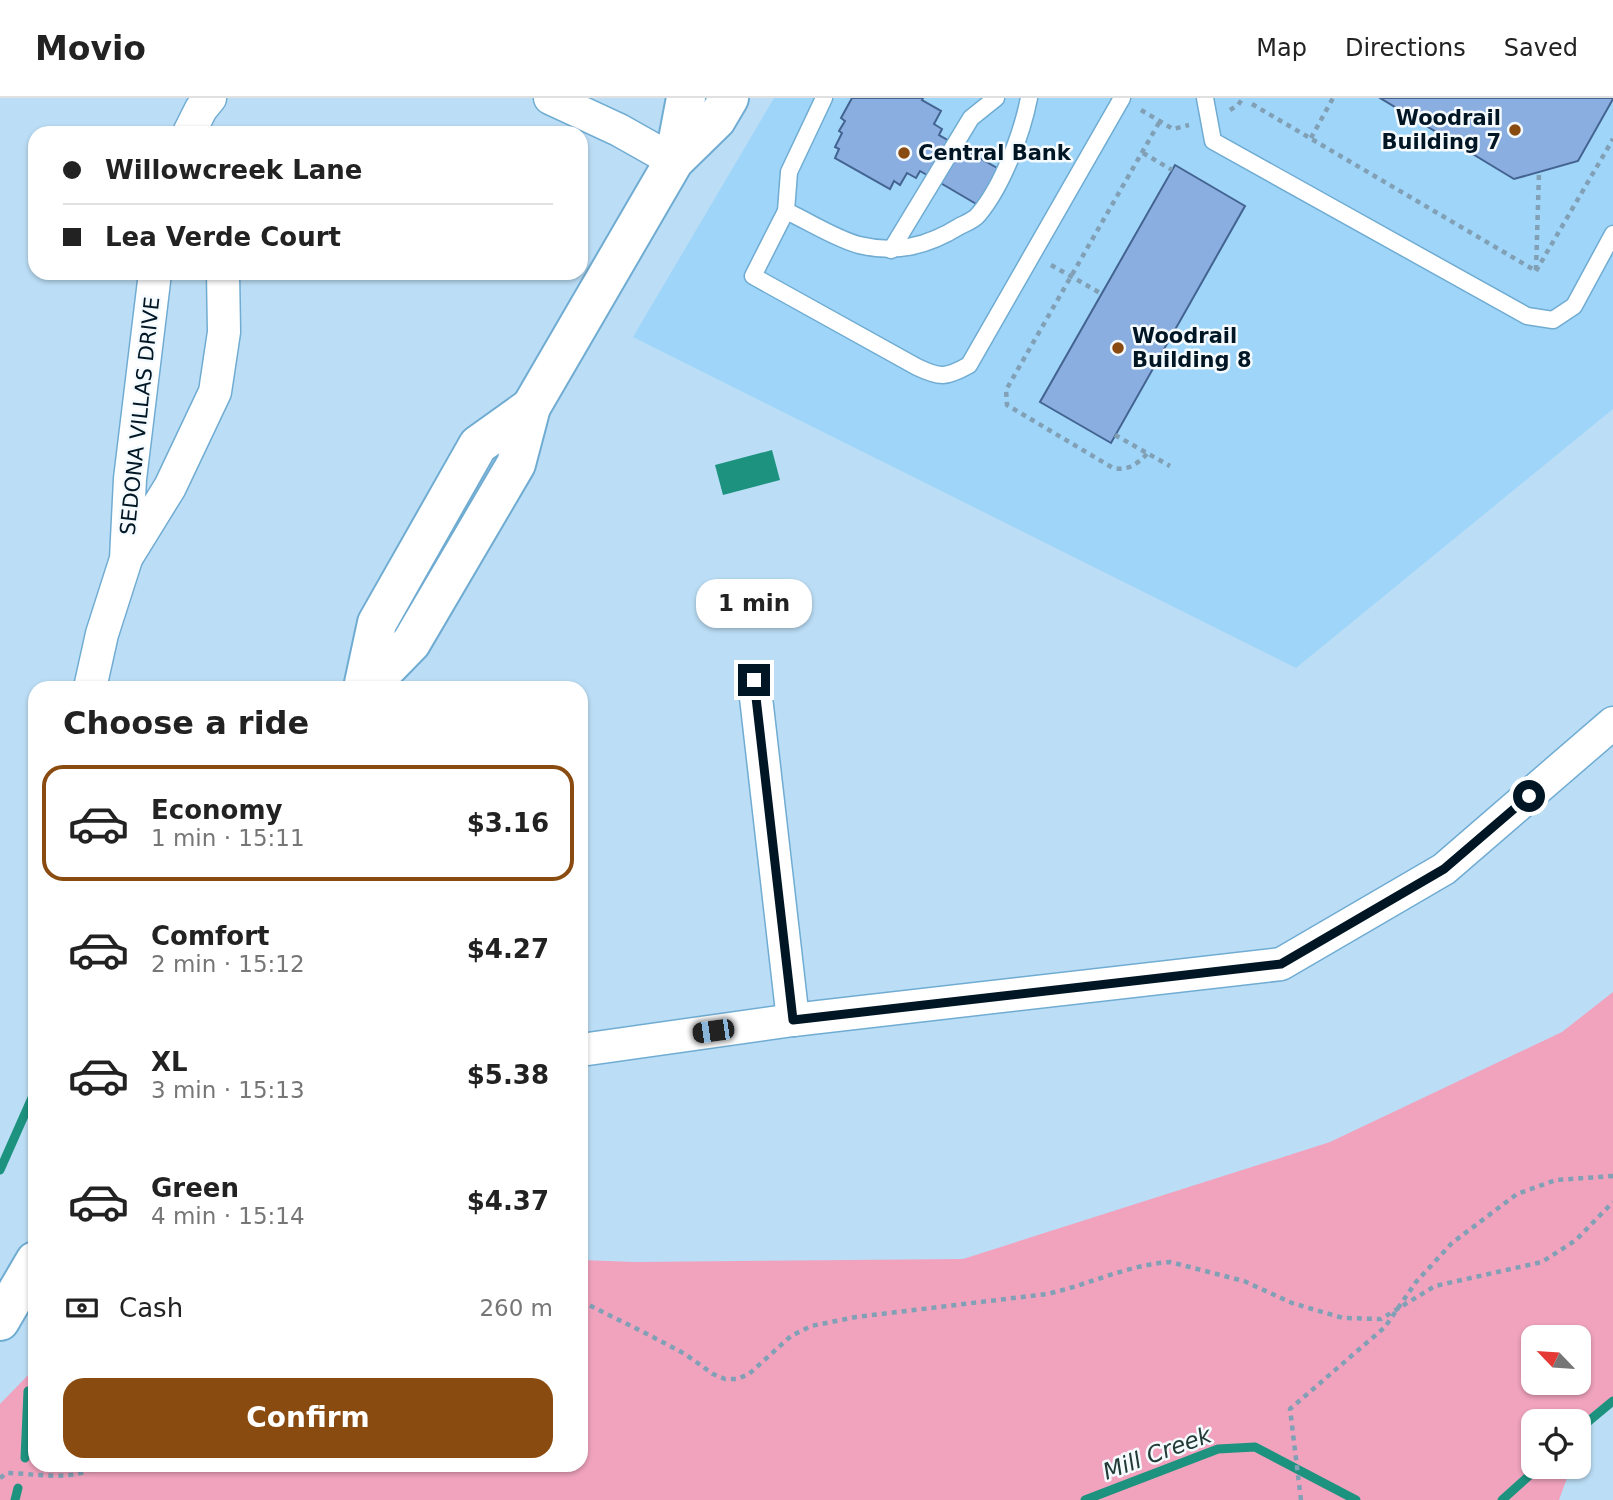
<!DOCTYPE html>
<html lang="en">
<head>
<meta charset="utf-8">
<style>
	body { margin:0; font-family:"DejaVu Sans",sans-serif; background:#f2f2f2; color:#222; height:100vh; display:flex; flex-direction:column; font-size:26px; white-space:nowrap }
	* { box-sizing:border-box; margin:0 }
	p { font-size:23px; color:#767676 }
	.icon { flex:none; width:38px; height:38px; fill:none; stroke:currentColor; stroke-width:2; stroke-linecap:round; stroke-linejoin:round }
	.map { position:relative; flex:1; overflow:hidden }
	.sheet { position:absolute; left:28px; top:583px; width:560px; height:791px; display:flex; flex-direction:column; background:#fff; border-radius:21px; box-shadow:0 2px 5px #0004 }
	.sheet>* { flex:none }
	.banner { position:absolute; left:28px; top:28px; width:560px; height:154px; border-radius:21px; box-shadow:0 2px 5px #0004; display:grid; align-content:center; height:154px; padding:0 35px; background:#fff }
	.needle { width:46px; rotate:295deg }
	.controls { position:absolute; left:1521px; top:1227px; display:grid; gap:14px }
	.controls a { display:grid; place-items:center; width:70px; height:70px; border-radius:14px; background:#fff; box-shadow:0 2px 5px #0004; font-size:35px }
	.end { position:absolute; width:32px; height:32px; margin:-16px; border:9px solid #001624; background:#fff; box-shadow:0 0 0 4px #fff }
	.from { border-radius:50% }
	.bubble { position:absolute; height:49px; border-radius:21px; background:#fff; box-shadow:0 2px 5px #0004; font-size:23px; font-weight:700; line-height:49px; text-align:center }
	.car { position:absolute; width:21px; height:42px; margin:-21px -10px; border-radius:9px; box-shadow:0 0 5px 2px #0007; background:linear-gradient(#222 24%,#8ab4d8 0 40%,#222 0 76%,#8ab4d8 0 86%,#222 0) }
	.banner b { display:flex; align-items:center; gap:24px; height:66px; font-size:26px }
	.banner b+b { border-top:2px solid #e0e0e0 }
	.banner i { width:18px; height:18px; background:#222 }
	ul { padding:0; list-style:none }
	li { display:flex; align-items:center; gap:21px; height:116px; margin:0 14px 10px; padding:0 21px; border:4px solid transparent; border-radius:21px }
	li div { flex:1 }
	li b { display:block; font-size:26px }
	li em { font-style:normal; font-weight:700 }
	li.active { border-color:#8a4b10 }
	li>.icon { width:63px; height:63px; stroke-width:1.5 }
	h2 { padding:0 35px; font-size:32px; line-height:84px }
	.pay { display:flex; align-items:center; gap:18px; height:77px; padding:0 35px; font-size:26px }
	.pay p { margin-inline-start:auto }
	.action { display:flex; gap:14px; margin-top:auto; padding:14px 35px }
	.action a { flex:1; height:80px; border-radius:21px; background:#8a4b10; color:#fff; font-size:28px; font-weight:700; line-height:80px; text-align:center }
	header { display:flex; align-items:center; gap:42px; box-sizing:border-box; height:98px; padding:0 35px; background:#fff; border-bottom:2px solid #e0e0e0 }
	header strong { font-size:33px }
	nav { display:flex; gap:38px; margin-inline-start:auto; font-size:24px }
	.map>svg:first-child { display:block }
	.built { fill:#9fd5f8 }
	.green { fill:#f1a3be; fill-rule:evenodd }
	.water { fill:#1d937f }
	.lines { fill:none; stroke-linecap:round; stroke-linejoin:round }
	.stream { stroke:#1d937f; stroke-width:9 }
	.building { fill:#8aaee0; stroke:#436391; stroke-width:2 }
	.lane-casing { stroke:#70acd2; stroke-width:19 }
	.street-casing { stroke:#70acd2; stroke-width:35 }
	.secondary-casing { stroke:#70acd2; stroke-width:42 }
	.path { stroke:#81a0b5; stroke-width:4.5; stroke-dasharray:5 5; stroke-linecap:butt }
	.lane { stroke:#fff; stroke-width:16 }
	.street { stroke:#fff; stroke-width:32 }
	.secondary { stroke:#fff; stroke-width:38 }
	.route { stroke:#001624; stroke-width:9 }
	.poi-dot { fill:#8a4b10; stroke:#f4fafe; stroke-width:2.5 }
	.labels { text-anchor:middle; stroke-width:5; stroke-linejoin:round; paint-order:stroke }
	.poi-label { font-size:21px; font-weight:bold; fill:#001624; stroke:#f4fafe; text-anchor:start }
	.street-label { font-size:21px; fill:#001624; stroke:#f4fafe }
	.water-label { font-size:23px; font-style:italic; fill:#223a34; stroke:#f4fafe }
</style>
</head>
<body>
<header>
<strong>Movio</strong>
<nav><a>Map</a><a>Directions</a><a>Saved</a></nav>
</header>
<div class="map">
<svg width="1613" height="1402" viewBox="0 0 1613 1402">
	<rect width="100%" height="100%" fill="#bbdef6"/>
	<polygon class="built" points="774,0 1613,0 1613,311 1296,570 633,239"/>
	<path class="green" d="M1613,894V1303L1585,1327L1579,1346L1578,1323H1533V1368L1571,1369L1559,1402H0V1306L35,1270V1367H581V1162L635,1164L963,1161L1330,1044L1562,934ZM1578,1239V1284H1533V1239Z"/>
	<polygon class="water" points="772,352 780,382 723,397 715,367"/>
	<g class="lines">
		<g class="stream">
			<polyline points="0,1072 35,993"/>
			<polyline points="1578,1332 1613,1303"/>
			<polyline points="25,1360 28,1293"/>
			<polyline points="15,1402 18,1390"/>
			<polyline points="1085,1402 1218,1351 1255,1349 1356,1402"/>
			<polyline points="1502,1402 1540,1368"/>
		</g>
	</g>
	<g class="building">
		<polygon points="852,0 923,0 922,2 941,13 934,26 942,31 939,37 999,71 978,107 920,73 916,80 907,75 900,87 894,83 890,91 835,60 839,51 835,49 842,35 839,33 845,23 841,20"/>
		<polygon points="1380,0 1613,0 1613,1 1578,63 1514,81"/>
		<polygon points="1175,67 1245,108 1111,345 1040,304"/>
	</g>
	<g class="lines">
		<g class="lane-casing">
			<g id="lane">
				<path d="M824,0L789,74L786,113C808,123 836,141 859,147C896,156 928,148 960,128C966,125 974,122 978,117C1002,89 1022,36 1029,0"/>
				<polyline points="1205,0 1213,43 1527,218 1553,222 1574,208 1613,136"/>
				<path d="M786,113L753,178L917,269C940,280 946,280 969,267L1122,0"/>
				<polyline points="891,152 971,20 996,0"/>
			</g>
		</g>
		<g class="street-casing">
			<g id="street">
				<polyline points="550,0 619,32 674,63"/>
				<polyline points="189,35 201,11 210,0"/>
				<polyline points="128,457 170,389 215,294 224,234 223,175"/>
				<polyline points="754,582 793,922"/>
				<polyline points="90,590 102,536 126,461 130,381 155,175"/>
				<polyline points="581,952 793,922 1281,866 1444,771 1613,625"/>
			</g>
		</g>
		<g class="secondary-casing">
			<g id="secondary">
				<polyline points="674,63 686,0"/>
				<polyline points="363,590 377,525 478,347 531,309"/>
				<polyline points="367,590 411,545 516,366 531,309 674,63 716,22 729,0"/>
				<polyline points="0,1223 35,1163"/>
			</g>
		</g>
		<g class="path">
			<polyline points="1252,6 1536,173"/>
			<polyline points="1141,12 1173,31 1189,27"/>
			<polyline points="1230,12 1238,7 1243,0"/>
			<polyline points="1311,40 1333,0"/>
			<polyline points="1143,55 1172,72"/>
			<polyline points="1051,167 1102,196"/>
			<polyline points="1536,172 1539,74"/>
			<polyline points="1536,173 1613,41"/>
			<polyline points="1115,337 1170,368"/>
			<path d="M1147,356C1137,366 1128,373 1113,370L1007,307L1006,292L1160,23"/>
			<path d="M581,1203L649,1237L685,1256L713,1276L725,1281H737L749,1276L791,1238L811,1228L856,1219L1047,1196C1088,1187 1127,1167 1170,1164L1244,1183L1292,1205L1343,1220L1381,1221L1435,1188L1542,1164L1576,1142L1613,1104"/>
			<path d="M0,1380L7,1375C32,1375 78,1385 95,1367"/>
			<polyline points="1301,1402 1290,1311 1385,1229 1416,1184 1452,1145 1517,1096 1556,1082 1613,1078"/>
		</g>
		<use href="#lane" class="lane"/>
		<use href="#street" class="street"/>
		<use href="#secondary" class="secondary"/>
	</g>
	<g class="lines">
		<polyline class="route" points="754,582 793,922 1281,866 1444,771 1529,698"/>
	</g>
	<g class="poi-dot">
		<circle cx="1515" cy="32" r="7"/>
		<circle cx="904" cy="55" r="7"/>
		<circle cx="1118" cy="250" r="7"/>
	</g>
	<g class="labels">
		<g class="poi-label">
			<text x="1501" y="27" text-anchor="end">Woodrail<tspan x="1501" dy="24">Building 7</tspan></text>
			<text x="918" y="62">Central Bank</text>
			<text x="1132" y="245">Woodrail<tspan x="1132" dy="24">Building 8</tspan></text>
		</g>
		<g class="street-label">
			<text transform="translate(140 318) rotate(-84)" y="7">SEDONA VILLAS DRIVE</text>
		</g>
		<g class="water-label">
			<text transform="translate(1157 1355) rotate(-20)" y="8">Mill Creek</text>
		</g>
	</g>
</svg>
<div class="controls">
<a><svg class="needle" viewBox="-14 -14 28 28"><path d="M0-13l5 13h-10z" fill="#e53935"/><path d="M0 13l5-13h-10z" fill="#767676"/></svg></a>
<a><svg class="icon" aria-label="locate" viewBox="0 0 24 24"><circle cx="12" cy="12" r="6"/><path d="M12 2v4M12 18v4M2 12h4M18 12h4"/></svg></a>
</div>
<i class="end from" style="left:1529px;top:698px"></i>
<i class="end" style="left:754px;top:582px"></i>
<div class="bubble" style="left:696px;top:481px;width:116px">1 min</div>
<i class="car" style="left:713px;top:933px;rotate:262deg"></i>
<div class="banner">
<b><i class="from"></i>Willowcreek Lane</b>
<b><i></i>Lea Verde Court</b>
</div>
<section class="sheet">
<h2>Choose a ride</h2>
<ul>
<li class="active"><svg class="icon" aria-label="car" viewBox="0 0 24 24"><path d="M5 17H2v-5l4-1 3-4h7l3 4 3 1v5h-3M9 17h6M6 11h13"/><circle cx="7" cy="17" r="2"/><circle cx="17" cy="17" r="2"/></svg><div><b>Economy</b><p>1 min · 15:11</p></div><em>$3.16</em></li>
<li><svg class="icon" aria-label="car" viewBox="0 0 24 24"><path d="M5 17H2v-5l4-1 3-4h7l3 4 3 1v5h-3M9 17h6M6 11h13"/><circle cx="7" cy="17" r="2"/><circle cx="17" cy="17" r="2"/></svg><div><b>Comfort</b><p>2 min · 15:12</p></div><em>$4.27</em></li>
<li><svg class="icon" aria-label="car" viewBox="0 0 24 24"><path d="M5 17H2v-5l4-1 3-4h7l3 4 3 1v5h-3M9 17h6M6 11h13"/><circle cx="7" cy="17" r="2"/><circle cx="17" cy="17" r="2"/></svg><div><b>XL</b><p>3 min · 15:13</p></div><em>$5.38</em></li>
<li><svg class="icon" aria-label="car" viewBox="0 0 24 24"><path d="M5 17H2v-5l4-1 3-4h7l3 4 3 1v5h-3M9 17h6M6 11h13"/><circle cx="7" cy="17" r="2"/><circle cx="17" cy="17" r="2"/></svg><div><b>Green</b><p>4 min · 15:14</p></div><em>$4.37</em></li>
</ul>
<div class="pay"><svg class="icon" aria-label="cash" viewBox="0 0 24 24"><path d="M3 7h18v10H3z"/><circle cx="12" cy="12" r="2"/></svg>Cash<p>260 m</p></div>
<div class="action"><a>Confirm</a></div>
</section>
</div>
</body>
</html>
